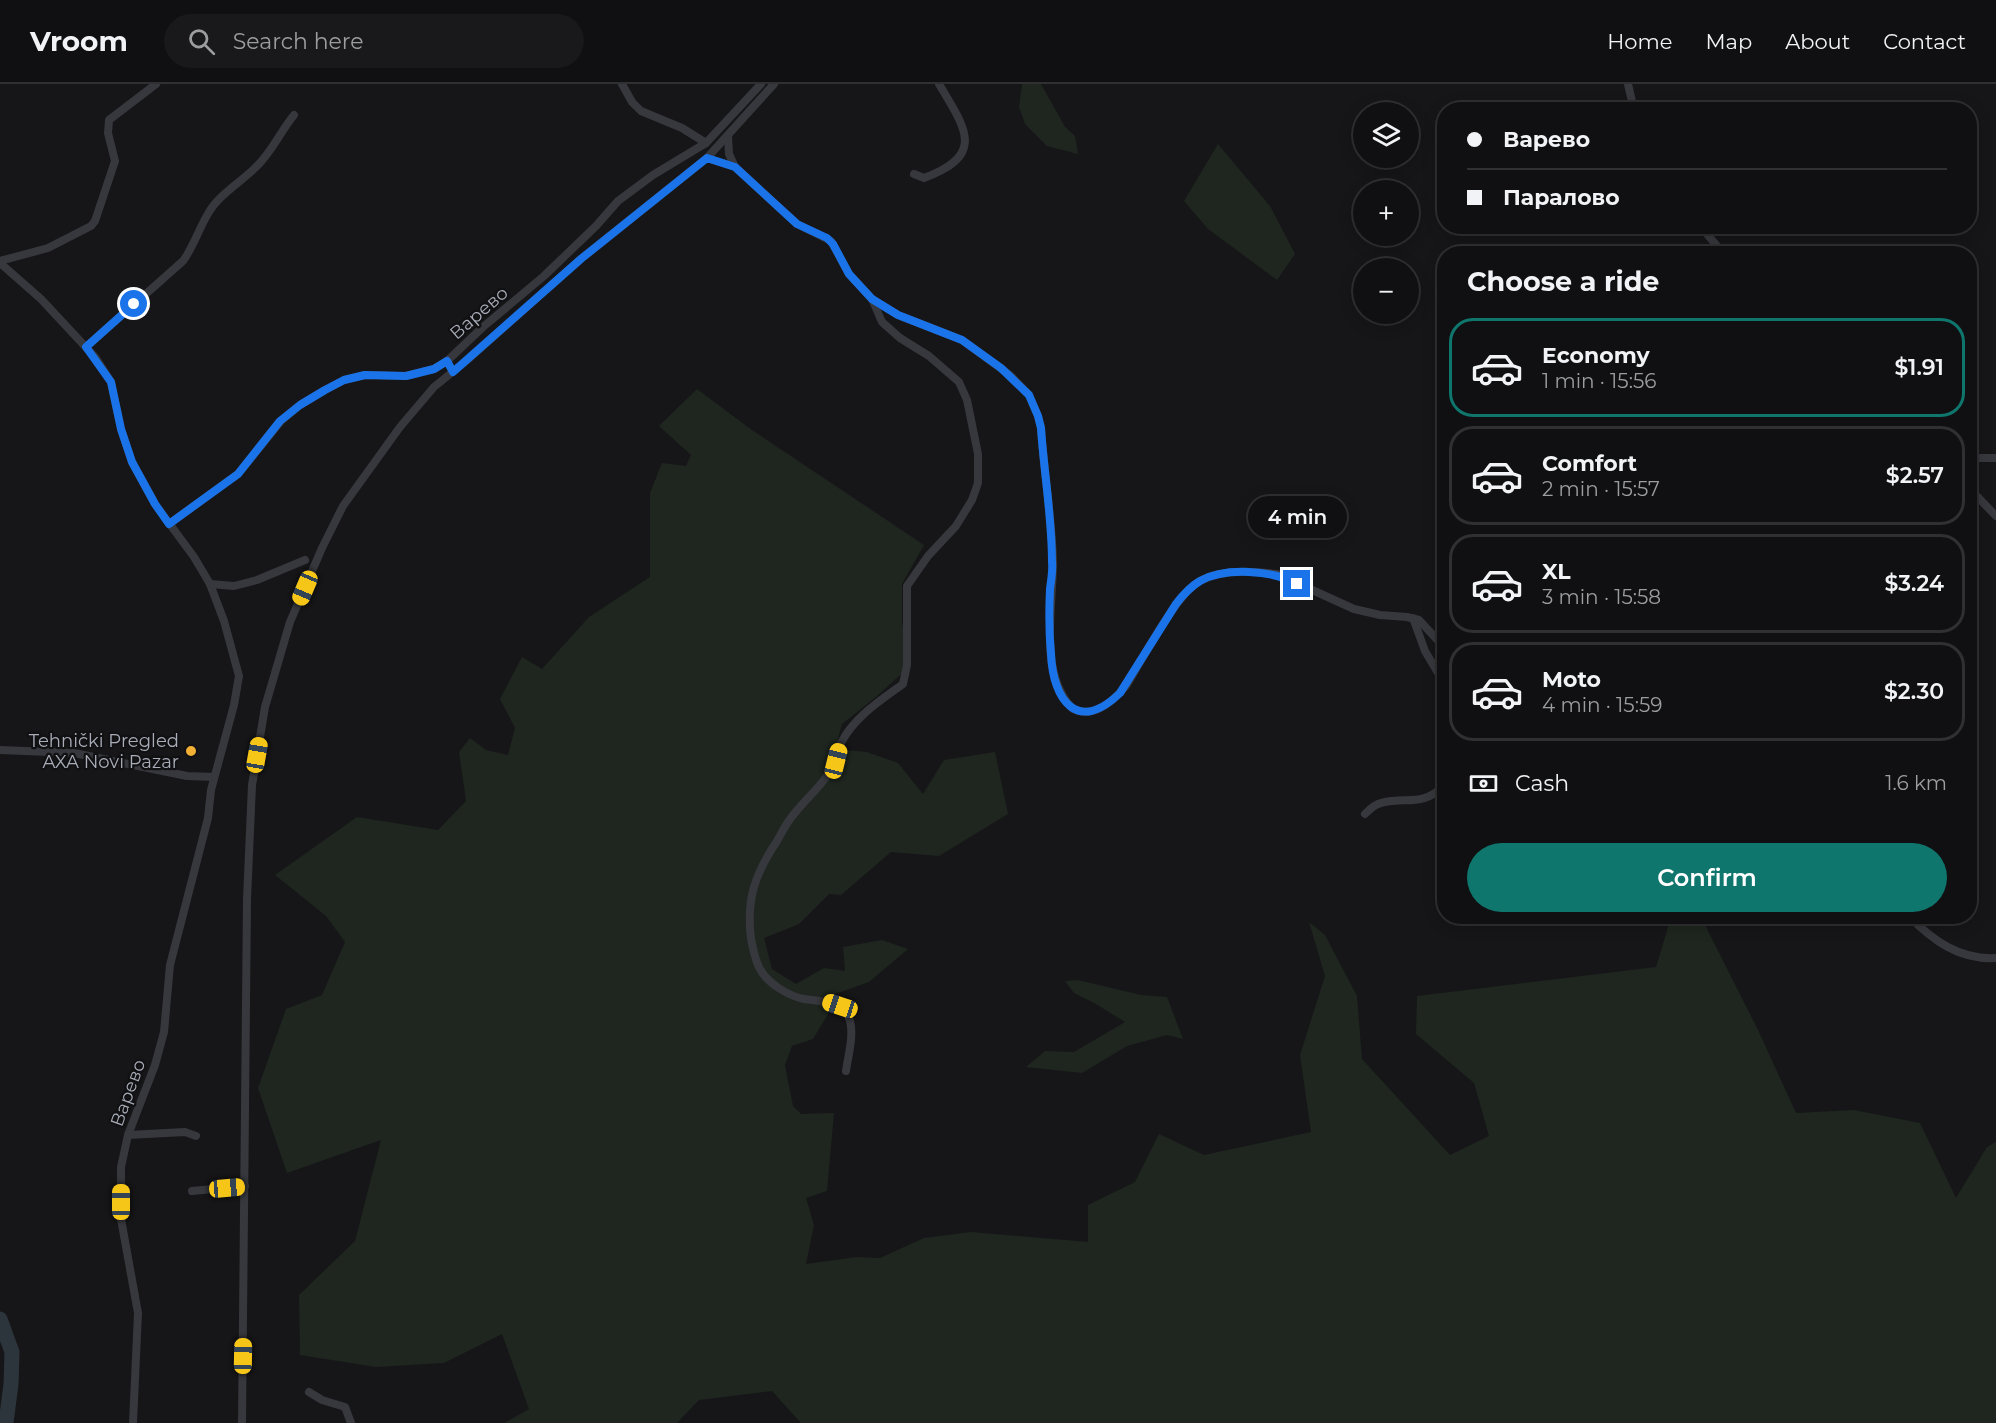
<!DOCTYPE html>
<html lang="en">
<head>
<meta charset="utf-8">
<style>
	body { margin:0; font-family:Montserrat,sans-serif; background:#19191b; color:#f1f3f6; height:100vh; display:flex; flex-direction:column; font-size:22px; white-space:nowrap }
	* { box-sizing:border-box; margin:0 }
	p { font-size:20px; color:#9c9d9f }
	.icon { flex:none; width:33px; height:33px; fill:none; stroke:currentColor; stroke-width:2; stroke-linecap:round; stroke-linejoin:round }
	.map { position:relative; flex:1; overflow:hidden }
	.drawer { position:absolute; left:1437px; top:162px; width:540px; height:678px; display:flex; flex-direction:column; background:#101012; border-radius:24px; box-shadow:0 3px 15px #0003,0 0 0 2px #303032 }
	.drawer>* { flex:none }
	.banner { position:absolute; left:1437px; top:18px; width:540px; height:132px; border-radius:24px; box-shadow:0 3px 15px #0003,0 0 0 2px #303032; display:grid; align-content:center; height:132px; padding:0 30px; background:#101012 }
	.controls { position:absolute; left:1353px; top:18px; display:grid; gap:12px }
	.controls a { display:grid; place-items:center; width:66px; height:66px; border-radius:50%; background:#101012; box-shadow:0 3px 15px #0003,0 0 0 2px #303032; font-size:30px }
	.end { position:absolute; width:27px; height:27px; margin:-14px; border:8px solid #1a73e8; background:#fff; box-shadow:0 0 0 3px #fff }
	.from { border-radius:50% }
	.bubble { position:absolute; height:42px; border-radius:21px; background:#101012; box-shadow:0 3px 15px #0003,0 0 0 2px #303032; font-size:20px; font-weight:600; line-height:42px; text-align:center }
	.car { position:absolute; width:18px; height:36px; margin:-18px -9px; border-radius:8px; box-shadow:0 0 4px 2px #0007; background:linear-gradient(#f5c518 24%,#345 0 40%,#f5c518 0 76%,#345 0 86%,#f5c518 0) }
	.banner b { display:flex; align-items:center; gap:21px; height:57px; font-size:22px }
	.banner b+b { border-top:2px solid #303032 }
	.banner i { width:15px; height:15px; background:#f1f3f6 }
	ul { padding:0; list-style:none }
	li { display:flex; align-items:center; gap:18px; height:99px; margin:0 12px 9px; padding:0 18px; border:3px solid #303032; border-radius:24px }
	li div { flex:1 }
	li b { display:block; font-size:22px }
	li em { font-style:normal; font-weight:600 }
	li.selected { border-color:#0f766e }
	li>.icon { width:54px; height:54px; stroke-width:1.5 }
	h2 { padding:0 30px; font-size:27px; line-height:72px }
	.pay { display:flex; align-items:center; gap:15px; height:66px; padding:0 30px; font-size:22px }
	.pay p { margin-inline-start:auto }
	.button { display:flex; gap:12px; margin-top:auto; padding:12px 30px }
	.button a { flex:1; height:69px; border-radius:36px; background:#0f766e; color:#fff; font-size:24px; font-weight:600; line-height:69px; text-align:center }
	header { display:flex; align-items:center; gap:36px; box-sizing:border-box; height:84px; padding:0 30px; background:#101012; border-bottom:2px solid #303032 }
	header strong { font-size:28px }
	nav { display:flex; gap:33px; margin-inline-start:auto; font-size:21px }
	.search { width:420px; height:54px; background:#19191b; display:flex; align-items:center; gap:15px; box-sizing:border-box; padding:0 21px; border-radius:33px; color:#9c9d9f; font-size:22px }
	.map>svg:first-child { display:block }
	.green { fill:#1e261f }
	.lines { fill:none; stroke-linecap:round; stroke-linejoin:round }
	.river { stroke:#2c353c; stroke-width:15 }
	.street { stroke:#37383d; stroke-width:8 }
	.route { stroke:#1a73e8; stroke-width:8 }
	.poi-dot { fill:#f2b134; stroke:#111113; stroke-width:2 }
	.labels { text-anchor:middle; stroke-width:4.5; stroke-linejoin:round; paint-order:stroke }
	.street-label { font-size:18px; fill:#a8adb8; stroke:#111113 }
	.poi-label { font-size:18px; fill:#a8adb8; stroke:#111113; text-anchor:end }
</style>
</head>
<body>
<header>
<strong>Vroom</strong>
<div class="search"><svg class="icon" aria-label="search" viewBox="0 0 24 24"><circle cx="10" cy="10" r="6"/><path d="M15 15l6 6"/></svg>Search here</div>
<nav><a>Home</a><a>Map</a><a>About</a><a>Contact</a></nav>
</header>
<div class="map">
<svg width="1996" height="1339" viewBox="0 0 1996 1339">
	<rect width="100%" height="100%" fill="#161618"/>
	<g class="green">
		<polygon points="1022,0 1041,0 1065,43 1075,52 1078,70 1047,62 1025,40 1019,23"/>
		<polygon points="1218,60 1270,122 1295,170 1277,196 1208,145 1184,117"/>
		<polygon points="697,305 752,346 924,461 902,500 902,538 909,583 876,613 842,640 835,665 867,668 898,679 923,710 944,676 995,668 1008,730 939,772 891,768 841,811 829,810 799,840 764,854 772,885 796,900 824,884 845,887 843,863 882,856 908,865 869,898 835,910 828,930 813,955 792,962 785,981 793,1022 801,1030 834,1029 827,1107 806,1114 814,1141 806,1180 857,1173 880,1174 924,1154 971,1148 1088,1158 1088,1121 1135,1098 1159,1050 1204,1071 1311,1048 1300,971 1325,892 1309,838 1325,851 1357,912 1362,975 1450,1071 1489,1052 1474,999 1416,950 1417,912 1656,883 1671,833 1701,833 1759,948 1796,1029 1854,1026 1920,1039 1956,1114 1987,1063 1996,1058 1996,1339 801,1339 772,1307 699,1316 677,1339 504,1339 529,1325 502,1250 444,1279 376,1283 300,1271 299,1211 355,1157 381,1056 287,1089 258,1004 286,925 322,911 345,858 326,832 275,791 357,733 438,746 466,717 459,668 470,654 486,666 508,671 515,644 500,615 522,573 542,585 589,533 650,493 650,409 662,379 686,382 691,371 659,342"/>
		<polygon points="1078,896 1141,911 1167,913 1183,955 1167,951 1127,962 1082,989 1026,983 1045,967 1074,968 1125,938 1096,920 1074,909 1065,897"/>
	</g>
	<g class="lines">
		<polyline class="river" points="0,1235 12,1268 11,1300 6,1339"/>
		<g class="street">
			<polyline points="622,0 632,18 641,27 682,44 706,59"/>
			<polyline points="1628,0 1634,26"/>
			<path d="M728,52L729,70L735,83L797,140L831,157L849,190L872,215L898,231L962,256L1011,292L1029,311L1038,332L1041,344C1044,389 1052,434 1053,478C1053,524 1038,589 1073,625C1094,635 1113,617 1126,602C1142,576 1175,511 1200,497C1221,485 1254,487 1277,490L1354,525L1380,531L1407,533L1419,536L1444,563"/>
			<polyline points="707,74 735,83"/>
			<path d="M914,90L924,94C987,71 965,44 939,0"/>
			<polyline points="1700,142 1724,170"/>
			<polyline points="0,177 48,164 91,142 95,137 115,77 108,49 109,36 156,0"/>
			<polyline points="0,179 41,215 95,273 111,298 121,345 132,378 155,420 194,473 210,500 224,537 239,592 234,621 211,706 208,734 170,881 164,948 155,981 128,1051 121,1083 121,1135 138,1229 133,1339"/>
			<path d="M86,263L183,177C194,162 199,144 209,128C220,110 241,98 256,83C272,68 280,48 294,31"/>
			<polyline points="1970,374 1996,374"/>
			<polyline points="1970,405 1996,432"/>
			<polyline points="169,440 238,390 281,337 300,321 325,306 344,296 365,291 406,292 434,285 447,277 483,243 544,192 596,142 618,117 653,91 706,59 761,0"/>
			<polyline points="210,500 234,502 257,496 305,476"/>
			<polyline points="1413,534 1425,567 1444,599"/>
			<polyline points="0,666 74,669 187,692 214,693"/>
			<path d="M1365,730C1369,726 1375,720 1381,719C1407,712 1420,724 1444,702"/>
			<path d="M1909,832C1933,857 1960,876 1996,874"/>
			<path d="M846,987C848,972 854,952 850,937C844,916 822,918 804,915C789,912 768,900 760,885C755,877 753,864 751,855C746,815 755,790 777,757C782,748 787,738 794,730C804,717 817,706 827,692C836,679 835,672 841,659C854,633 881,616 903,600L907,581V502L928,472L956,442L972,416L978,399V370L967,316L959,298L929,272L900,254L882,238L872,215"/>
			<polyline points="128,1051 185,1048 196,1052"/>
			<polyline points="192,1107 245,1102"/>
			<polyline points="309,1308 322,1316 345,1323 351,1339"/>
			<polyline points="242,1339 247,815 252,701 265,623 290,538 322,464 343,422 400,343 434,303 466,277 582,174 707,74 774,0"/>
		</g>
	</g>
	<g class="lines">
		<path class="route" d="M134,220L86,263L111,298L121,345L132,378L155,420L169,440L238,390L280,337L300,321L325,306L344,296L365,291L406,292L434,285L447,277L453,288L582,174L707,74L735,83L797,140L827,154L833,160L849,190L872,215L898,231L962,256L1001,284L1029,311L1038,332L1041,344C1044,389 1052,433 1052,478C1053,487 1051,496 1050,505C1049,526 1049,549 1051,570C1053,617 1078,650 1120,609L1176,520C1182,512 1190,503 1200,497C1225,483 1273,486 1297,500"/>
	</g>
	<circle class="poi-dot" cx="191" cy="667" r="6"/>
	<g class="labels">
		<g class="street-label">
			<text transform="translate(479 229) rotate(-41)" y="6">Варево</text>
			<text transform="translate(128 1009) rotate(-70)" y="6">Варево</text>
		</g>
		<g class="poi-label">
			<text x="179" y="663">Tehnički Pregled<tspan x="179" dy="21">AXA Novi Pazar</tspan></text>
		</g>
	</g>
</svg>
<div class="controls">
<a><svg class="icon" aria-label="layers" viewBox="0 0 24 24"><path d="M12 4l9 5-9 5-9-5zM3 14l9 5 9-5"/></svg></a>
<a>+</a>
<a>−</a>
</div>
<i class="end from" style="left:134px;top:220px"></i>
<i class="end" style="left:1297px;top:500px"></i>
<div class="bubble" style="left:1248px;top:412px;width:99px">4 min</div>
<i class="car" style="left:305px;top:504px;rotate:203deg"></i>
<i class="car" style="left:257px;top:671px;rotate:10deg"></i>
<i class="car" style="left:836px;top:677px;rotate:14deg"></i>
<i class="car" style="left:840px;top:922px;rotate:288deg"></i>
<i class="car" style="left:227px;top:1104px;rotate:85deg"></i>
<i class="car" style="left:121px;top:1118px;rotate:0deg"></i>
<i class="car" style="left:243px;top:1272px;rotate:1deg"></i>
<div class="banner">
<b><i class="from"></i>Варево</b>
<b><i></i>Паралово</b>
</div>
<section class="drawer">
<h2>Choose a ride</h2>
<ul>
<li class="selected"><svg class="icon" aria-label="car" viewBox="0 0 24 24"><path d="M5 17H2v-5l4-1 3-4h7l3 4 3 1v5h-3M9 17h6M6 11h13"/><circle cx="7" cy="17" r="2"/><circle cx="17" cy="17" r="2"/></svg><div><b>Economy</b><p>1 min · 15:56</p></div><em>$1.91</em></li>
<li><svg class="icon" aria-label="car" viewBox="0 0 24 24"><path d="M5 17H2v-5l4-1 3-4h7l3 4 3 1v5h-3M9 17h6M6 11h13"/><circle cx="7" cy="17" r="2"/><circle cx="17" cy="17" r="2"/></svg><div><b>Comfort</b><p>2 min · 15:57</p></div><em>$2.57</em></li>
<li><svg class="icon" aria-label="car" viewBox="0 0 24 24"><path d="M5 17H2v-5l4-1 3-4h7l3 4 3 1v5h-3M9 17h6M6 11h13"/><circle cx="7" cy="17" r="2"/><circle cx="17" cy="17" r="2"/></svg><div><b>XL</b><p>3 min · 15:58</p></div><em>$3.24</em></li>
<li><svg class="icon" aria-label="car" viewBox="0 0 24 24"><path d="M5 17H2v-5l4-1 3-4h7l3 4 3 1v5h-3M9 17h6M6 11h13"/><circle cx="7" cy="17" r="2"/><circle cx="17" cy="17" r="2"/></svg><div><b>Moto</b><p>4 min · 15:59</p></div><em>$2.30</em></li>
</ul>
<div class="pay"><svg class="icon" aria-label="cash" viewBox="0 0 24 24"><path d="M3 7h18v10H3z"/><circle cx="12" cy="12" r="2"/></svg>Cash<p>1.6 km</p></div>
<div class="button"><a>Confirm</a></div>
</section>
</div>
</body>
</html>
